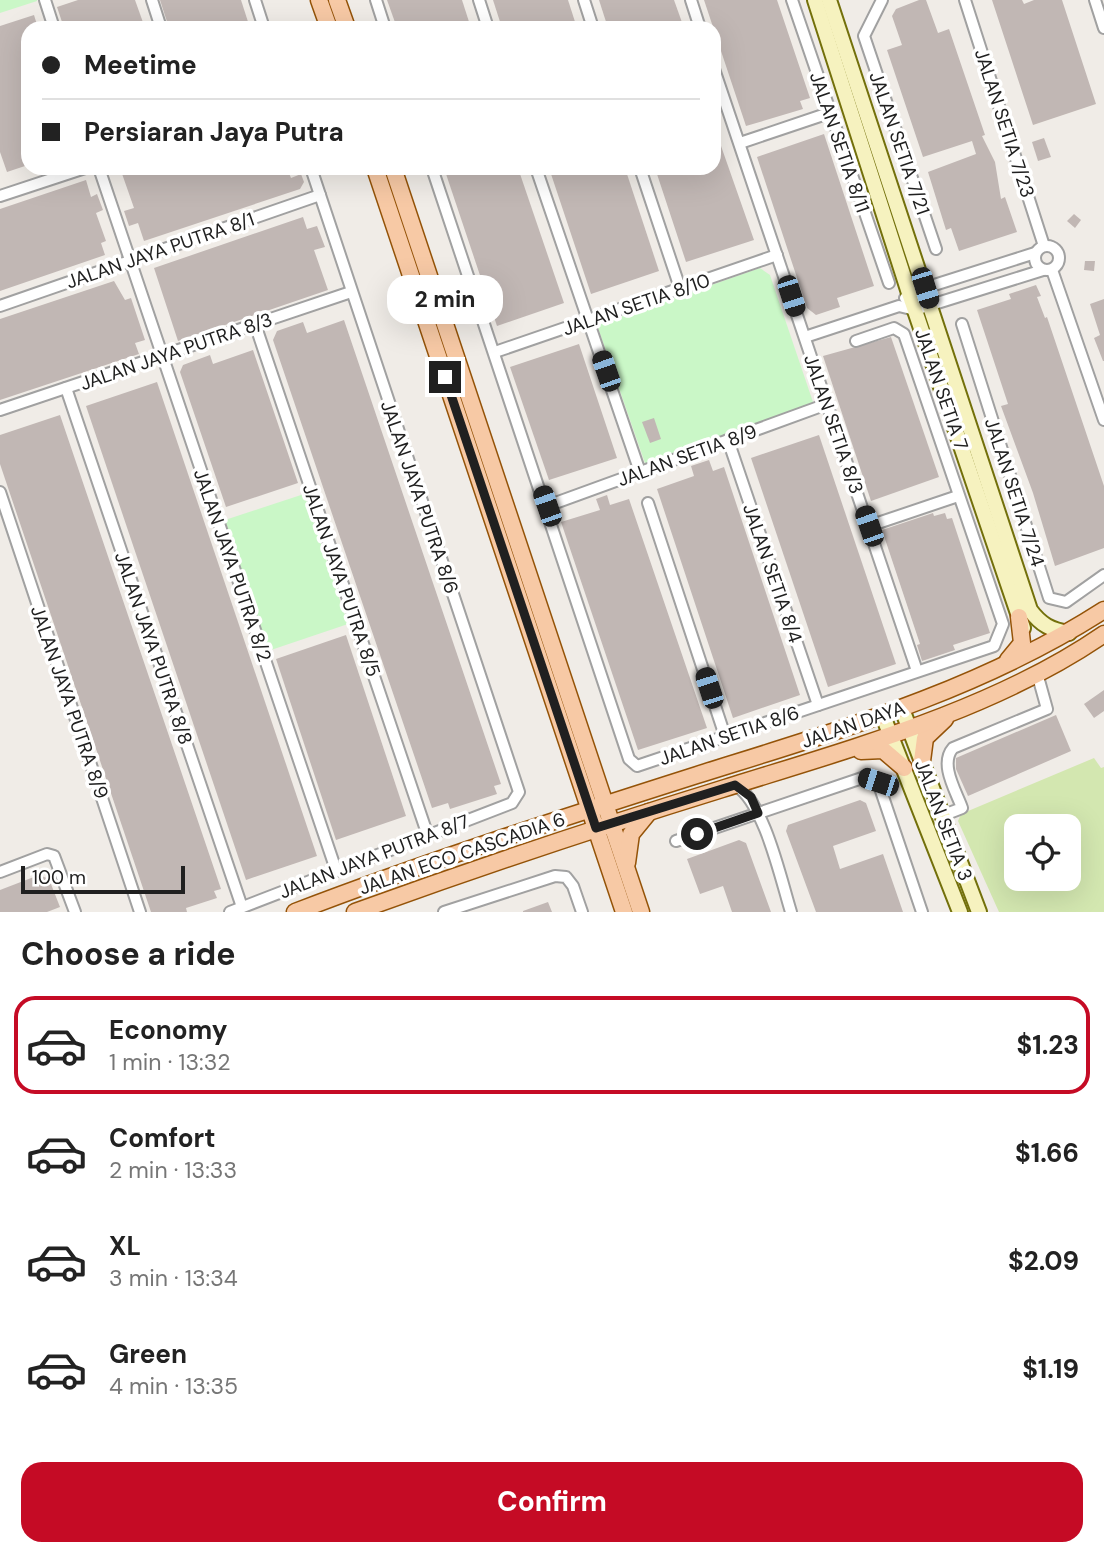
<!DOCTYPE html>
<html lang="en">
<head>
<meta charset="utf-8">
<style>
	body { margin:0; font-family:"DM Sans",sans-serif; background:#f2f2f2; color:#222; height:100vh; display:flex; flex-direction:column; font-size:26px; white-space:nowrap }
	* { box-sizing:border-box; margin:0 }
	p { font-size:23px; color:#767676 }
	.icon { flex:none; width:38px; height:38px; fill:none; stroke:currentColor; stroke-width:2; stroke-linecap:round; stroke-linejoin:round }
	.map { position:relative; height:912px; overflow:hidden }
	.details { display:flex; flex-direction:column; background:#fff; flex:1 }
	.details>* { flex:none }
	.banner { position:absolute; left:21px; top:21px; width:700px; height:154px; border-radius:21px; box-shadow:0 7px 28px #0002; display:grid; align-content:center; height:154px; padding:0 21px; background:#fff }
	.buttons { position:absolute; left:1004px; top:814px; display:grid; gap:14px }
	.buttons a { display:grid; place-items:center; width:77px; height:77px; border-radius:14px; background:#fff; box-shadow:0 7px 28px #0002; font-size:35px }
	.scale { position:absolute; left:21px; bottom:18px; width:164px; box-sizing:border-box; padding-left:7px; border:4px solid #202020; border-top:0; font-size:19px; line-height:24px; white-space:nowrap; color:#202020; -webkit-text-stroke:5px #fff; paint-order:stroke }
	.end { position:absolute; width:32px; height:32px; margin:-16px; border:9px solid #202020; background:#fff; box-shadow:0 0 0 4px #fff }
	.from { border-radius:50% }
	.bubble { position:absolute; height:49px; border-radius:21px; background:#fff; box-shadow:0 7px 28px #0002; font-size:23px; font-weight:700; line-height:49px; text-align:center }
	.car { position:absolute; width:21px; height:42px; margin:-21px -10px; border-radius:9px; box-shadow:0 0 5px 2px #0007; background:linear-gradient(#222 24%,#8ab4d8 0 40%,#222 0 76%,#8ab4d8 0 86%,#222 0) }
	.banner b { display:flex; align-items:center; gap:24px; height:66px; font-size:26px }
	.banner b+b { border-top:2px solid #e0e0e0 }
	.banner i { width:18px; height:18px; background:#222 }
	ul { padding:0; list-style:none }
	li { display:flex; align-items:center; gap:21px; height:98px; margin:0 14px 10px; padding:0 7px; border:4px solid transparent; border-radius:21px }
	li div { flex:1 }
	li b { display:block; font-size:26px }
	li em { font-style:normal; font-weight:700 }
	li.on { border-color:#c50b25 }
	li>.icon { width:63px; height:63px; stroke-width:1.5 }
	h2 { padding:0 21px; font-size:32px; line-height:84px }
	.primary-button { display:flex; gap:14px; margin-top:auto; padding:14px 21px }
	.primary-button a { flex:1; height:80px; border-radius:21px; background:#c50b25; color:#fff; font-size:28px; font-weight:700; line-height:80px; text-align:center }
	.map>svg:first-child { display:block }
	.grass { fill:#d3e7b0; fill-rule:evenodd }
	.park { fill:#caf7c7 }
	.building { fill:#c1b7b4 }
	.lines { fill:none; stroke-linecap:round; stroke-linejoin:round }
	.street-casing { stroke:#a1a1a1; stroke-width:14 }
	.secondary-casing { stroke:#73700b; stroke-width:18 }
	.primary-casing { stroke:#945308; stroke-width:19 }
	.street { stroke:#fff; stroke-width:10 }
	.secondary { stroke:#f6f2bf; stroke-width:14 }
	.primary { stroke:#f7c9a5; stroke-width:16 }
	.route { stroke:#202020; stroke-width:9 }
	.labels { text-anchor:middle; stroke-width:7; stroke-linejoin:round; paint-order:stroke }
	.street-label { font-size:19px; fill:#202020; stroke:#fff }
</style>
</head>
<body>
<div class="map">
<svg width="1104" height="912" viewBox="0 0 1104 912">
	<rect width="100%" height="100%" fill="#f0ece7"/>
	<path class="grass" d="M1094,758L1101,768L1104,767V912H999L958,821L961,814ZM1017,826H1069V878H1017Z"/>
	<g class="park">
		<polygon points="0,0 37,0 37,1 0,13"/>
		<polygon points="760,268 770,275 814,405 646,466 597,325"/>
		<polygon points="304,494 348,624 268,651 225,520"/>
	</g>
	<g class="building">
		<polygon points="78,0 135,0 145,28 64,28 57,7"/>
		<polygon points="160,0 241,0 250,28 169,28"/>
		<polygon points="387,0 462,0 471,28 397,28"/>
		<polygon points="493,0 568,0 577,28 502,28"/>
		<polygon points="599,0 674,0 684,28 608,28"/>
		<polygon points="704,0 777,0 810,98 800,101 803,109 746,126"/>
		<polygon points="919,0 926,0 938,33 949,29 985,135 982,136 995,162 1001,199 1005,197 1017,232 959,251 951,228 946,230 928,172 976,154 972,141 923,157 887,50 902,45 892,16 896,9"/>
		<polygon points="992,0 1022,0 1024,4 1034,0 1062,0 1096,104 1033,125"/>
		<polygon points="34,15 38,28 28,28 28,165 7,172 0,152 0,26"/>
		<polygon points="714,126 754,240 686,262 655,168 714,168"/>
		<polygon points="824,134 874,286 837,298 840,307 816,315 807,308 757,157"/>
		<polygon points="1044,138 1051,157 1038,161 1032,142"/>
		<polygon points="120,168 287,168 291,178 301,174 304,182 300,189 144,241 138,223 129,226 124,211 134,208"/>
		<polygon points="444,168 518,168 564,303 497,326"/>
		<polygon points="549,168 625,168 659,271 591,294"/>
		<polygon points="86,180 91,197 97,194 103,210 96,213 106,241 101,243 105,255 0,291 0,209"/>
		<polygon points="1074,214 1081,220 1075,228 1067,221"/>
		<polygon points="303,217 307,229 317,226 325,247 314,250 328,290 178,341 154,268"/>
		<polygon points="1085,261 1095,261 1094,271 1084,270"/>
		<polygon points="114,281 125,300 131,298 145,340 135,343 139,354 0,400 0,319"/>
		<polygon points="1036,285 1041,296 1037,297 1045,318 1047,317 1104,486 1104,548 1055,566 1033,493 1001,406 1008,404 977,310 1011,299 1009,294"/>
		<polygon points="1104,299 1104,361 1103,361 1094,338 1100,335 1090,304"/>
		<polygon points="344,320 501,784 494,786 497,794 450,809 448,803 432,808 273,340 277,331 303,322 307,333"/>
		<polygon points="891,337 939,477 871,501 823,356"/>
		<polygon points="579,344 617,458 549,480 510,367"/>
		<polygon points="253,350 298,483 226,507 180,372 183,365 210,355 213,364"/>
		<polygon points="157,382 317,856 246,880 86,406"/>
		<polygon points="60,415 221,889 214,891 217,898 186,908 187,912 151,912 0,464 0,435"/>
		<polygon points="654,418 661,439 650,443 642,422"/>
		<polygon points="819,435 896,664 828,687 751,458"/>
		<polygon points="709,460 713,471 724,467 800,695 733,718 657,489 694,476 691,466"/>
		<polygon points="607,495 610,505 629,499 707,728 638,750 561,522 600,510 596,499"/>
		<polygon points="933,513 934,516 945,513 947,519 952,518 990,633 953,645 955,650 922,661 917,645 920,644 882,530"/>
		<polygon points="346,635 406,816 336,840 276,659"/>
		<polygon points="1104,690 1104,711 1094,718 1084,704"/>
		<polygon points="1056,715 1071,751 968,796 956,769 956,758"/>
		<polygon points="860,800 866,803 876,831 833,846 840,869 883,854 903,912 816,912 786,831 788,825"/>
		<polygon points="739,840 746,843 771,912 732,912 723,886 700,894 687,859"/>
		<polygon points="39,875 49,879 60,907 47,912 0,912 0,890"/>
		<polygon points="548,902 552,912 523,912 523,911"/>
	</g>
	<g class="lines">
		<g class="street-casing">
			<g id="street">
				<polyline points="45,0 54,28"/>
				<polyline points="152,0 161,28"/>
				<polyline points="255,0 264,28"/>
				<polyline points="376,0 385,28"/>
				<polyline points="479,0 488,28"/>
				<polyline points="584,0 593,28"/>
				<polyline points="691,0 700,28"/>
				<polyline points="792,0 889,283"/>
				<polyline points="882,0 864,36 936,249"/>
				<polyline points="965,0 1044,246"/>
				<polyline points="1095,0 1104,28"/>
				<polyline points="714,69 917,671"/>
				<polyline points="740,143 829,113"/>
				<polyline points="99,168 336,870"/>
				<polyline points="432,168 629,759 637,766 994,646 1003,624 904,334 894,328 856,341"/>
				<polyline points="536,168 640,472"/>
				<polyline points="640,168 680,288"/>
				<polyline points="0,196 85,168"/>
				<circle cx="1047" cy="258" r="12"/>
				<polyline points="1052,270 1104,420"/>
				<polyline points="905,298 909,293 1035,253"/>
				<polyline points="0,306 320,195"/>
				<polyline points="255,324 428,836"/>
				<polyline points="962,324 1049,598 1066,602 1104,575"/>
				<polyline points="805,337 899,306 915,310 1043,270"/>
				<polyline points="495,352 777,255"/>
				<polyline points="66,388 242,907"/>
				<polyline points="0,410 351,292"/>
				<polyline points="728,440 818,705"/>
				<polyline points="0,492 140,912"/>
				<polyline points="648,503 725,736"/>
				<polyline points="547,506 827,404"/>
				<polyline points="869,526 958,496"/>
				<path d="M735,785C764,801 781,880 791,912"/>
				<path d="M944,815L962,808C956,791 939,764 953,748L1047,709L1037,673"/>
				<polyline points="676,841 865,777 878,782 922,912"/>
				<polyline points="0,872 47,854 54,856 75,912"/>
				<polyline points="230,912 512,803 519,792 311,168"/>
				<polyline points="444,912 555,876 566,877 573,886 582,912"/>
			</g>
		</g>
		<g class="secondary-casing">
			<g id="secondary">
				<polyline points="815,0 909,293 1023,628"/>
				<path d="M829,0L1030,610C1041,625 1051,630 1069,633"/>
				<polyline points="902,709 979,912"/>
				<polyline points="883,716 960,912"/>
			</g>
		</g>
		<g class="primary-casing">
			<g id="primary">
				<polyline points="319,0 329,28"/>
				<polyline points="337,0 347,28"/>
				<polyline points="375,168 624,912"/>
				<polyline points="393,168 641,912"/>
				<polyline points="1008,660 1022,643 1019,617"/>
				<polyline points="861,751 883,750 904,768"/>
				<polyline points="922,761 925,738 945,719"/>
				<polyline points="627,863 631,834 649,812"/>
				<path d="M295,912C428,861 562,818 697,775C837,731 980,690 1104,610"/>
				<path d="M355,912C476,868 599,827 722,789C849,749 994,710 1104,634"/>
			</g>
		</g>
		<use href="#street" class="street"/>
		<use href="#secondary" class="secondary"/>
		<use href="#primary" class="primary"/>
	</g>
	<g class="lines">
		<polyline class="route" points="445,377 596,828 735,785 751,797 758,813 697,834"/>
	</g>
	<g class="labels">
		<g class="street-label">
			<text transform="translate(1005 123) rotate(72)" y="7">JALAN SETIA 7/23</text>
			<text transform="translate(840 142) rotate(71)" y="7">JALAN SETIA 8/11</text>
			<text transform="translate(900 143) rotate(71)" y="7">JALAN SETIA 7/21</text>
			<text transform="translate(160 250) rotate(-19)" y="7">JALAN JAYA PUTRA 8/1</text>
			<text transform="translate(636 304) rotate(-19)" y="7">JALAN SETIA 8/10</text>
			<text transform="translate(176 351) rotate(-19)" y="7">JALAN JAYA PUTRA 8/3</text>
			<text transform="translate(942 389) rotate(71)" y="7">JALAN SETIA 7</text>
			<text transform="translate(834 424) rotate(71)" y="7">JALAN SETIA 8/3</text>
			<text transform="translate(687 455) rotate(-20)" y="7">JALAN SETIA 8/9</text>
			<text transform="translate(1015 492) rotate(72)" y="7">JALAN SETIA 7/24</text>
			<text transform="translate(420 497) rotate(71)" y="7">JALAN JAYA PUTRA 8/6</text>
			<text transform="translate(233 565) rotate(71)" y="7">JALAN JAYA PUTRA 8/2</text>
			<text transform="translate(773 573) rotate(71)" y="7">JALAN SETIA 8/4</text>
			<text transform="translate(342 580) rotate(71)" y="7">JALAN JAYA PUTRA 8/5</text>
			<text transform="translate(154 648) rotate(71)" y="7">JALAN JAYA PUTRA 8/8</text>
			<text transform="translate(70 702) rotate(71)" y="7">JALAN JAYA PUTRA 8/9</text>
			<text transform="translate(853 724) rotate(-19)" y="7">JALAN DAYA</text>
			<text transform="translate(729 735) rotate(-19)" y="7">JALAN SETIA 8/6</text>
			<text transform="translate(944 820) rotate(69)" y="7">JALAN SETIA 3</text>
			<text transform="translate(462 853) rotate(-19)" y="7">JALAN ECO CASCADIA 6</text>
			<text transform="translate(374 856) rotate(-21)" y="7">JALAN JAYA PUTRA 8/7</text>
		</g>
	</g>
</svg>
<div class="buttons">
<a><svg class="icon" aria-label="locate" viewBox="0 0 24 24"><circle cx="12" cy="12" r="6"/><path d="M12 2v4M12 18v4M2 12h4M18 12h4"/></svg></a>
</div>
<div class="scale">100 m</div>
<i class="end from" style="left:697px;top:834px"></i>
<i class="end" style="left:445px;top:377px"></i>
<div class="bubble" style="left:387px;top:275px;width:116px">2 min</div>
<i class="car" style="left:925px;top:288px;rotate:163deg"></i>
<i class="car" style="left:791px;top:296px;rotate:162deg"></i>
<i class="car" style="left:606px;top:371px;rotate:341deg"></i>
<i class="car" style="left:547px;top:506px;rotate:341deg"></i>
<i class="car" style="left:869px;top:526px;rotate:341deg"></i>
<i class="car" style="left:709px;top:688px;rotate:342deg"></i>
<i class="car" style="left:878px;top:782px;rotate:288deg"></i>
<div class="banner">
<b><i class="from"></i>Meetime</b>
<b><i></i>Persiaran Jaya Putra</b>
</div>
</div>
<section class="details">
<h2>Choose a ride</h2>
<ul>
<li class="on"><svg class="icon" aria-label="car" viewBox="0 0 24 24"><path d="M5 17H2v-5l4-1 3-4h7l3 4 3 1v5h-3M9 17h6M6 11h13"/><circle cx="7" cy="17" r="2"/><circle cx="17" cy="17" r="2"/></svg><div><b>Economy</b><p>1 min · 13:32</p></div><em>$1.23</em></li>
<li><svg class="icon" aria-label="car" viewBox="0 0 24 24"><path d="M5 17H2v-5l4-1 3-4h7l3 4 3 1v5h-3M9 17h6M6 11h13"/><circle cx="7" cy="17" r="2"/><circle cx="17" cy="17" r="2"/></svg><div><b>Comfort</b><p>2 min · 13:33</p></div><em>$1.66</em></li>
<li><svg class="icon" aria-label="car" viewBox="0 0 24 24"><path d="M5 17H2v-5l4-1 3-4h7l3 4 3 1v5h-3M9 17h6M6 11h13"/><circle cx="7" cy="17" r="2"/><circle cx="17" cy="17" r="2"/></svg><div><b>XL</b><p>3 min · 13:34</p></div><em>$2.09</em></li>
<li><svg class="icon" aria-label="car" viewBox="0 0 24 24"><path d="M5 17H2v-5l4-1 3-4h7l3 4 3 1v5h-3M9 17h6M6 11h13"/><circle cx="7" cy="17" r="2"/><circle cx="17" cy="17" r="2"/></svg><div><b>Green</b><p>4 min · 13:35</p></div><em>$1.19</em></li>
</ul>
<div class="primary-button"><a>Confirm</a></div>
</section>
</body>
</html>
